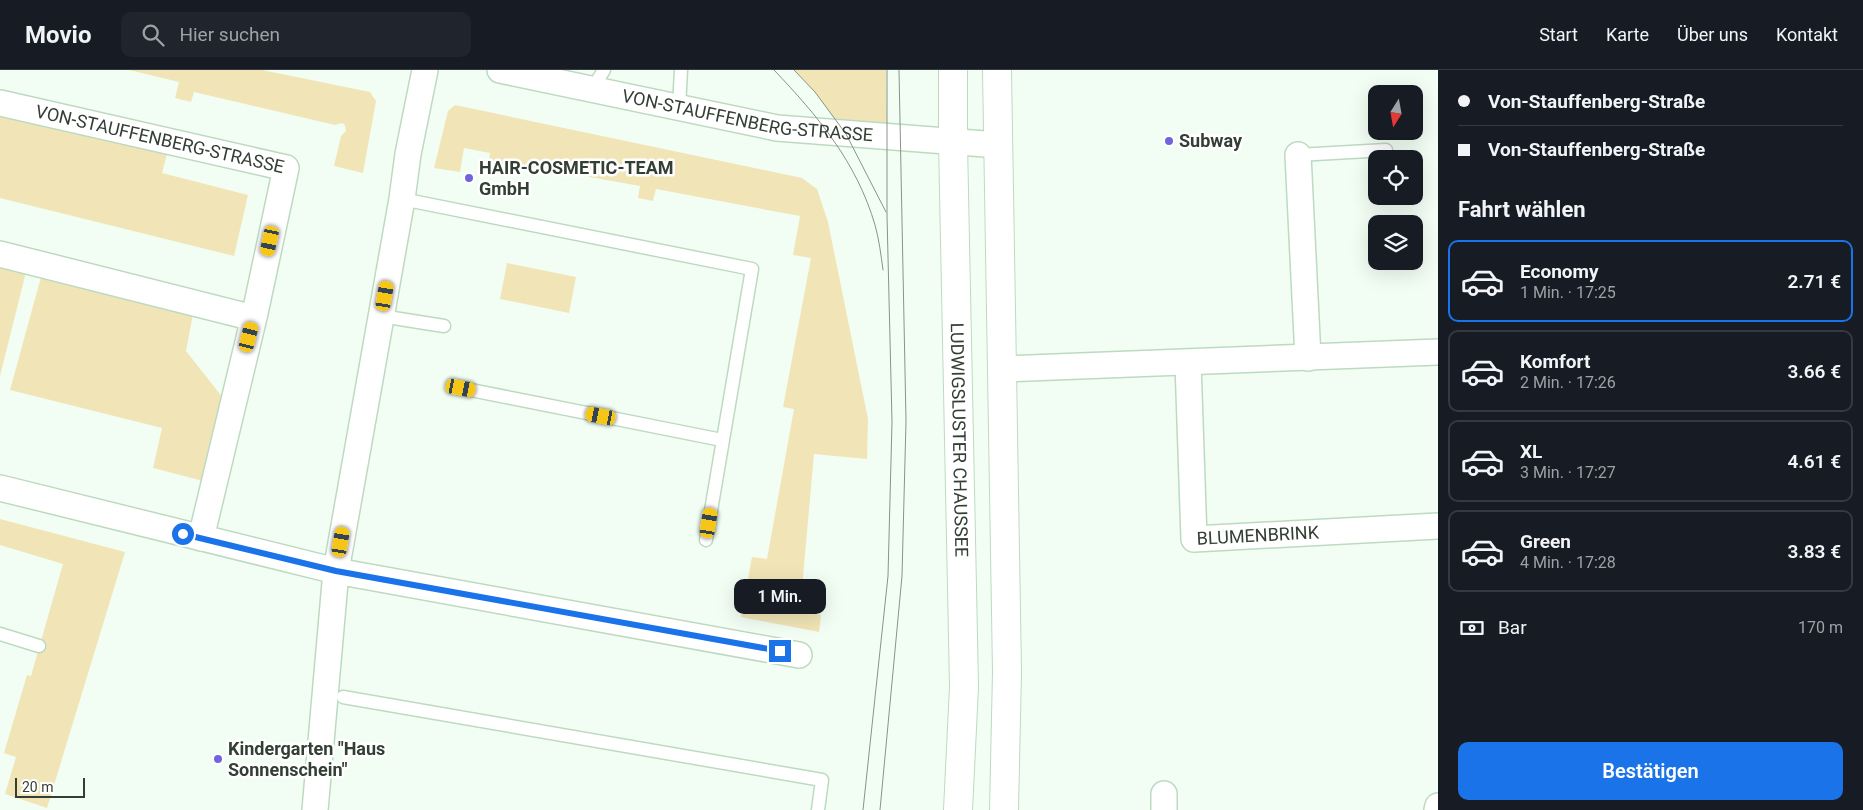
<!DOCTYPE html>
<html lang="de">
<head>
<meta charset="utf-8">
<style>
	body { margin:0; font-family:Roboto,sans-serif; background:#20242c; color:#f1f3f6; height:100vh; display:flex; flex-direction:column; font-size:19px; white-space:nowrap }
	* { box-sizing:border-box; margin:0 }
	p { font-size:16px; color:#9ea1a6 }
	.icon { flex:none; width:28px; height:28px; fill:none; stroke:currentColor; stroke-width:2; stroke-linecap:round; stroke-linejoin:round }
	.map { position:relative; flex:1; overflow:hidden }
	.drawer { display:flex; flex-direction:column; background:#171b24; width:425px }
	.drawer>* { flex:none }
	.hud { display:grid; align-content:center; height:110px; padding:0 20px; background:#171b24 }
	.needle { width:32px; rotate:191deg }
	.tools { position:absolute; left:1368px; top:15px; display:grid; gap:10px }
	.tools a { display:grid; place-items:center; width:55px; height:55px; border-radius:10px; background:#171b24; box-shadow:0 5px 20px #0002; font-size:25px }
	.scale { position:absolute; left:15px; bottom:12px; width:70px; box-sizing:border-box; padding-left:5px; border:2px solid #333f35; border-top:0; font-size:14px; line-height:18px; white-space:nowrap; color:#333f35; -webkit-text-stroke:4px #fff; paint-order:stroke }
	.end { position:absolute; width:22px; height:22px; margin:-11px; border:6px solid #1a73e8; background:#fff; box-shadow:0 0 0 2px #fff }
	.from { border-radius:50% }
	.bubble { position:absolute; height:35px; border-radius:10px; background:#171b24; box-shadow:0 5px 20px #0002; font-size:16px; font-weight:600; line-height:35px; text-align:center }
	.car { position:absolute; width:15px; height:30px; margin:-15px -8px; border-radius:6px; box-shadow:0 0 4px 1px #0007; background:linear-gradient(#f5c518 24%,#345 0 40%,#f5c518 0 76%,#345 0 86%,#f5c518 0) }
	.hud b { display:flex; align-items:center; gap:18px; height:48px; font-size:19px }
	.hud b+b { border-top:1px solid #363941 }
	.hud i { width:12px; height:12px; background:#f1f3f6 }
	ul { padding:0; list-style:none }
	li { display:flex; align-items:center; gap:15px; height:82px; margin:0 10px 8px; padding:0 10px; border:2px solid #363941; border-radius:10px }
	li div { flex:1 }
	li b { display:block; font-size:19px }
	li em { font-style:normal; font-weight:600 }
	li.on { border-color:#1a73e8 }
	li>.icon { width:45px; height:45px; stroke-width:1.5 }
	h2 { padding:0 20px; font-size:22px; line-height:60px }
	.pay { display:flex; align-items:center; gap:12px; height:55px; padding:0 20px; font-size:19px }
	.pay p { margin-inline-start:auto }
	.button { display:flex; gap:10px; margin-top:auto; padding:10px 20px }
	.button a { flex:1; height:58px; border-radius:10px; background:#1a73e8; color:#fff; font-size:20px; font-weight:600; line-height:58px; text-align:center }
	header { display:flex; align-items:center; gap:30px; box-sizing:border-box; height:70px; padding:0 25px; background:#171b24; border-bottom:1px solid #363941 }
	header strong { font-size:24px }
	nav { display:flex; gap:28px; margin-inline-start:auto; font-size:18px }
	.search { width:350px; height:45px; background:#20242c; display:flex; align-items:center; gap:12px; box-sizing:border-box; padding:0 18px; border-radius:10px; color:#9ea1a6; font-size:19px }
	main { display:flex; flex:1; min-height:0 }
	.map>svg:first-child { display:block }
	.green { fill:#f1e5b7 }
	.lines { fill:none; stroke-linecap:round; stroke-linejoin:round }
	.lane-casing { stroke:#bddac1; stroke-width:15 }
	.street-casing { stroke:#bddac1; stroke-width:28 }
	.secondary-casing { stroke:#bddac1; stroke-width:30 }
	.lane { stroke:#fff; stroke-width:12 }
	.street { stroke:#fff; stroke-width:25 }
	.secondary { stroke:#fff; stroke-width:28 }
	.tram { stroke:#889489; stroke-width:1 }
	.route { stroke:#1a73e8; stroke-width:6 }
	.poi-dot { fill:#7063dd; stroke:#fff; stroke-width:2 }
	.labels { text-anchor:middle; stroke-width:5; stroke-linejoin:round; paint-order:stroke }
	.street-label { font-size:18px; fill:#333f35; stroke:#fff }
	.poi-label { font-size:18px; font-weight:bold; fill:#333f35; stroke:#fff; text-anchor:start }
</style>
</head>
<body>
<header>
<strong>Movio</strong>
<div class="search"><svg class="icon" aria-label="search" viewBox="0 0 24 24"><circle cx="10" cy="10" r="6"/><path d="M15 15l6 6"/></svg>Hier suchen</div>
<nav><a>Start</a><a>Karte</a><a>Über uns</a><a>Kontakt</a></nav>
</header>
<main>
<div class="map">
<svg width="1438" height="740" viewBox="0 0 1438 740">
	<rect width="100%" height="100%" fill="#f2fef3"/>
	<g class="green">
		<polygon points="129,0 262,0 370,22 376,31 363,103 334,96 341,66 346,61 345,55 342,53 335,55 194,22 191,32 175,28 179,12"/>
		<polygon points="794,0 886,0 887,67 846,64 815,22"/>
		<polygon points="455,35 802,108 817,119 828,152 868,349 867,389 814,384 800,541 821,545 819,562 741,547 752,487 767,489 794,339 783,337 811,188 793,185 800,146 656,119 653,131 638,128 640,116 489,89 490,83 464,78 460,102 434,98 448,41"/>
		<polygon points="0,42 168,80 162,103 248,125 234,186 0,128"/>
		<polygon points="507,193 576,207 569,243 500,229"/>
		<polygon points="0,195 26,202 0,306"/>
		<polygon points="41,207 193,244 186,281 223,328 203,411 153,398 162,358 10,320"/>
		<polygon points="0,449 125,482 47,738 5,724 16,687 4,683 27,605 31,606 63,494 0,475"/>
	</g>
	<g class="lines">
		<g class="lane-casing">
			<g id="lane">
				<polyline points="592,19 604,0"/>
				<polyline points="679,37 681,0"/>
				<polyline points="1298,85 1386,80"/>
				<polyline points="402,129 752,199 706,470"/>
				<polyline points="381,246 444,256"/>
				<polyline points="461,318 722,370"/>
				<polyline points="0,564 39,576"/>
				<polyline points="343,627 822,710 818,740"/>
			</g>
		</g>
		<g class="street-casing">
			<g id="street">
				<path id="s1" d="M500,0L777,58L998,75"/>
				<path id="s2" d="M0,33L286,98L255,243L201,468"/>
				<polyline points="1298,85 1308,288"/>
				<polyline points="0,184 253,248"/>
				<path id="s3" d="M1188,293L1194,469L1438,456"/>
				<polyline points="1002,299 1438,282"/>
				<polyline points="0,418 336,501 799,585"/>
				<polyline points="1164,724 1164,740"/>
				<polyline points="315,740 336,501 402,129 408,84 425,0"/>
				<polyline points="1437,740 1438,736"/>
			</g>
		</g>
		<g class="secondary-casing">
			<g id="secondary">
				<path id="s4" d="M953,0V72L964,617L958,740"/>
				<polyline points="997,0 1007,602 1004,740"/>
			</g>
		</g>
		<use href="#lane" class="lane"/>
		<use href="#street" class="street"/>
		<use href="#secondary" class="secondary"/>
		<g class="tram">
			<path d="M774,0C818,46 857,93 875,155C879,169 881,185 883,200"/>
			<polyline points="794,0 815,22 846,64 886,142"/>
			<polyline points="863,740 888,506 892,352 887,145 887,0"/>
			<polyline points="880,740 902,506 906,351 899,0"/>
		</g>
	</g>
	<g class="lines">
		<polyline class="route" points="183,464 336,501 780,581"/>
	</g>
	<g class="poi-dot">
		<circle cx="1169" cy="71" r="5"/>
		<circle cx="469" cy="108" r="5"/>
		<circle cx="218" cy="689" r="5"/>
	</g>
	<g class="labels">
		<g class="street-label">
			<text dy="6" stroke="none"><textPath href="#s1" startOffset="252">VON-STAUFFENBERG-STRASSE</textPath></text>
			<text dy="6" stroke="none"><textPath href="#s2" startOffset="164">VON-STAUFFENBERG-STRASSE</textPath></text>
			<text dy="6" stroke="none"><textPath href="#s4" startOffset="370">LUDWIGSLUSTER CHAUSSEE</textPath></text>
			<text dy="6" stroke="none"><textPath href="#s3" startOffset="240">BLUMENBRINK</textPath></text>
		</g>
		<g class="poi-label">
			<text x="1179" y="77">Subway</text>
			<text x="479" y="104">HAIR-COSMETIC-TEAM<tspan x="479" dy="21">GmbH</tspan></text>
			<text x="228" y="685">Kindergarten "Haus<tspan x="228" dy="21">Sonnenschein"</tspan></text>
		</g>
	</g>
</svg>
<div class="tools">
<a><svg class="needle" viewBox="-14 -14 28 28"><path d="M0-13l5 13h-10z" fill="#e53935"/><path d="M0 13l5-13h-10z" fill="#9ea1a6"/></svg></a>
<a><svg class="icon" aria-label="locate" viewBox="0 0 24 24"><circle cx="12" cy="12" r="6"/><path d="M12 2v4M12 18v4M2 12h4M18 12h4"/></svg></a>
<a><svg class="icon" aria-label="layers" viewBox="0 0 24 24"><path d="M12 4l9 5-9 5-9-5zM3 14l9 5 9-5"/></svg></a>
</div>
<div class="scale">20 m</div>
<i class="end from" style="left:183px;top:464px"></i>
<i class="end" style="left:780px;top:581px"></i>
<div class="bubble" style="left:734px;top:509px;width:92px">1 Min.</div>
<i class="car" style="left:270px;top:171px;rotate:192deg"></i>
<i class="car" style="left:385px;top:226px;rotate:10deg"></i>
<i class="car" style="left:249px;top:267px;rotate:14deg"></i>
<i class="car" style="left:461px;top:318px;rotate:101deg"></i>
<i class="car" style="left:601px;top:346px;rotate:281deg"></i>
<i class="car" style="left:709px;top:453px;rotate:9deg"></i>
<i class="car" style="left:341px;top:472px;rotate:10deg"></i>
</div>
<section class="drawer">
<div class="hud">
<b><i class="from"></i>Von-Stauffenberg-Straße</b>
<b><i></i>Von-Stauffenberg-Straße</b>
</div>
<h2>Fahrt wählen</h2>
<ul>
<li class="on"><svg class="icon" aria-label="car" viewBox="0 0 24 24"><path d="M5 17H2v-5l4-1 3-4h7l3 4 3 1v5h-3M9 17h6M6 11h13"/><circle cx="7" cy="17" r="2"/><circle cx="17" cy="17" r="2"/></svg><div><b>Economy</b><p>1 Min. · 17:25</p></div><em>2.71 €</em></li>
<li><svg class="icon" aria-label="car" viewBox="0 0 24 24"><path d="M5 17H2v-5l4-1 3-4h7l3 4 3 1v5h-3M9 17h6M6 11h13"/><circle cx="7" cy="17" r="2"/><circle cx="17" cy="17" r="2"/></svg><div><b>Komfort</b><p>2 Min. · 17:26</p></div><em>3.66 €</em></li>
<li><svg class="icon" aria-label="car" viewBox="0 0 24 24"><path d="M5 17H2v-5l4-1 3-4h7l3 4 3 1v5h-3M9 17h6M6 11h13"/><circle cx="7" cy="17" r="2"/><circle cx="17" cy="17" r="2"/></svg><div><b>XL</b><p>3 Min. · 17:27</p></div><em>4.61 €</em></li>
<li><svg class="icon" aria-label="car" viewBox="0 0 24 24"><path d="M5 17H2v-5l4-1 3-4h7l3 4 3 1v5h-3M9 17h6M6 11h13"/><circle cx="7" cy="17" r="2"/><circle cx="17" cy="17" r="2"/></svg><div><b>Green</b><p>4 Min. · 17:28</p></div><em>3.83 €</em></li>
</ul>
<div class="pay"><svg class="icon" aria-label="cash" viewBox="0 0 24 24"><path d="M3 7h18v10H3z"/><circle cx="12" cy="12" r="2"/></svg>Bar<p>170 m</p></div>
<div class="button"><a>Bestätigen</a></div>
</section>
</main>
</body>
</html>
